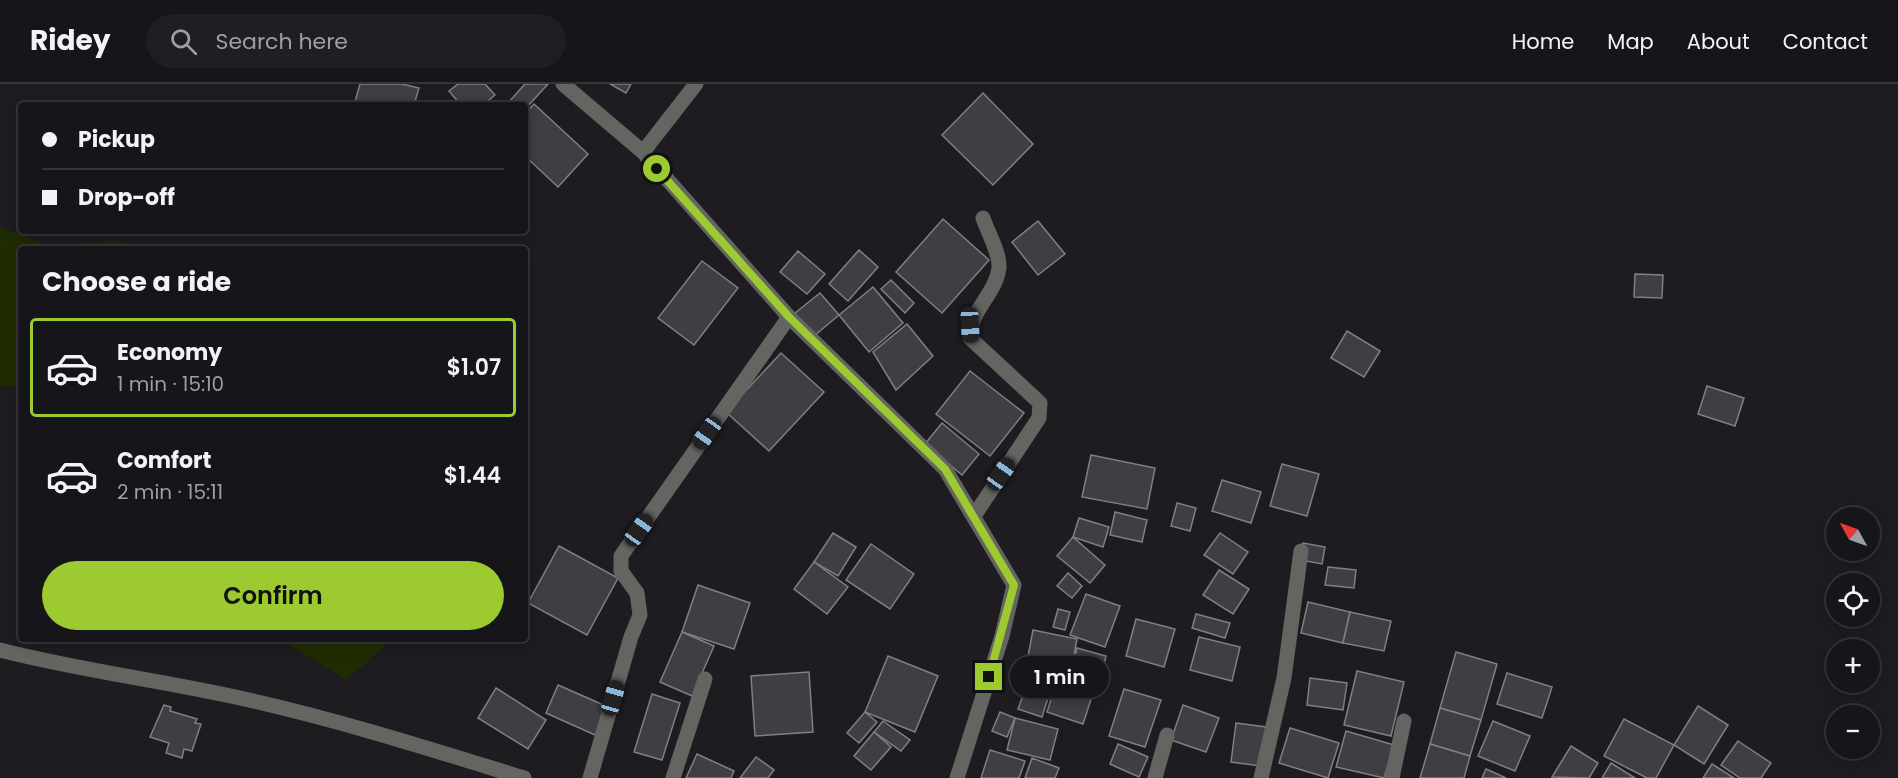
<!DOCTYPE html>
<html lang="en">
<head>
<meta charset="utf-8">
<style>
	body { margin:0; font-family:Poppins,sans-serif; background:#1f1e22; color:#f1f3f6; height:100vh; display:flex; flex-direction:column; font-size:22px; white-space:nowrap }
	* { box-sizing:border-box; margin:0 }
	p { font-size:20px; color:#9e9fa2 }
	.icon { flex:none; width:33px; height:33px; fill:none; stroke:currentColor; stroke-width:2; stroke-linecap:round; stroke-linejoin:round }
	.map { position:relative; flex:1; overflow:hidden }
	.drawer { position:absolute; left:18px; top:162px; width:510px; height:396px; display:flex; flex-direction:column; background:#161519; border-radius:6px; box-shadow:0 3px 15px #0003,0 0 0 2px #353438 }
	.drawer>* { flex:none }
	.top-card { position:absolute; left:18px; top:18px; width:510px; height:132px; border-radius:6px; box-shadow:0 3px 15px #0003,0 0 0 2px #353438; display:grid; align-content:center; height:132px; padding:0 24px; background:#161519 }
	.needle { width:39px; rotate:310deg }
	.controls { position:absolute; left:1826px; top:423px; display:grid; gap:12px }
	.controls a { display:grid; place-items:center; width:54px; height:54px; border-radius:50%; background:#161519; box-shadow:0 3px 15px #0003,0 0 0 2px #353438; font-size:30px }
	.end { position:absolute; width:27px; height:27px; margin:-14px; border:8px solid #9dca30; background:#111; box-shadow:0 0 0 3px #111 }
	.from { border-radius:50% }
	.bubble { position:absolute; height:42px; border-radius:21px; background:#161519; box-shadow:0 3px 15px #0003,0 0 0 2px #353438; font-size:20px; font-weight:600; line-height:42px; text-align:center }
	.car { position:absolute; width:18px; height:36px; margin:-18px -9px; border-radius:8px; box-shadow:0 0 4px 2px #0007; background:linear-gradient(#222 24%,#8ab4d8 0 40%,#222 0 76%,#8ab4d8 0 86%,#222 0) }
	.top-card b { display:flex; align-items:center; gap:21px; height:57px; font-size:22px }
	.top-card b+b { border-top:2px solid #353438 }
	.top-card i { width:15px; height:15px; background:#f1f3f6 }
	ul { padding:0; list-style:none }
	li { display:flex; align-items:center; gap:18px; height:99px; margin:0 12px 9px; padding:0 12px; border:3px solid transparent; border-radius:6px }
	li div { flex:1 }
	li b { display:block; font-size:22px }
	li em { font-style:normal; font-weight:600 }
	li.selected { border-color:#9dca30 }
	li>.icon { width:54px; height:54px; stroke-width:1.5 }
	h2 { padding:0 24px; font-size:27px; line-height:72px }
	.primary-button { display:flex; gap:12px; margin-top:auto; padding:12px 24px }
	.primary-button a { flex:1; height:69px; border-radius:36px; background:#9dca30; color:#111; font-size:24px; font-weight:600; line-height:69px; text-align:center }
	header { display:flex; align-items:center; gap:36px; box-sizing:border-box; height:84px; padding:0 30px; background:#161519; border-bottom:2px solid #353438 }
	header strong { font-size:28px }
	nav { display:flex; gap:33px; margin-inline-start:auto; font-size:21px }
	.search { width:420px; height:54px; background:#1f1e22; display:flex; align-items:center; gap:15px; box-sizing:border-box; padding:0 21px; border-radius:33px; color:#9e9fa2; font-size:22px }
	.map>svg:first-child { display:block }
	.green { fill:#1f2c01 }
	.building { fill:#403d43; stroke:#817e85; stroke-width:1.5 }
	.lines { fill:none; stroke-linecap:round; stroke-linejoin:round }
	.minor { stroke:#636561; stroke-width:15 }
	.route { stroke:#9dca30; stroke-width:8 }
</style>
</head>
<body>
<header>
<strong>Ridey</strong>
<div class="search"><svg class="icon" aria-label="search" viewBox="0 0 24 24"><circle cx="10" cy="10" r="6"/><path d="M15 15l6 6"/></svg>Search here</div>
<nav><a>Home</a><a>Map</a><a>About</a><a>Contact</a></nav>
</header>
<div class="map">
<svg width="1898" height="694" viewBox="0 0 1898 694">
	<rect width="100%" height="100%" fill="#1e1c21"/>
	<g class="green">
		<polygon points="0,143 46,161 116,157 161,165 21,165 21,304 0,301"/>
		<polygon points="280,555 384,555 385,562 346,596"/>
	</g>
	<g class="building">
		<polygon points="360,0 402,0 419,4 414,21 354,21"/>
		<polygon points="458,0 485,0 495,11 483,21 461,21 449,7"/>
		<polygon points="525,0 548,0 525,25 525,21 506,21"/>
		<polygon points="610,0 631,0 626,9"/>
		<polygon points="983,9 1033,60 993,101 942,51"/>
		<polygon points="534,20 588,70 558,103 525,72 525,30"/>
		<polygon points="943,135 989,176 942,229 896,188"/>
		<polygon points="1038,137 1065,170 1038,191 1012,158"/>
		<polygon points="859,166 878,183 848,217 829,200"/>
		<polygon points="798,167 825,190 807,210 780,188"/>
		<polygon points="702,177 738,204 694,261 658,234"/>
		<polygon points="1635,190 1663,191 1662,214 1634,213"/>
		<polygon points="891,196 914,219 905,229 881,205"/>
		<polygon points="873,203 903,239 869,268 839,231"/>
		<polygon points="820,209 839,231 814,252 795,229"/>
		<polygon points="907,240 933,272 896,306 873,268"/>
		<polygon points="1347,247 1380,267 1364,293 1331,274"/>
		<polygon points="781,269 824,308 769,367 726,328"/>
		<polygon points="970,287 1024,329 990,372 936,330"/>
		<polygon points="1707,302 1744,314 1735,342 1698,330"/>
		<polygon points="942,339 979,370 962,391 925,360"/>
		<polygon points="1091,371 1155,384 1147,425 1082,413"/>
		<polygon points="1282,380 1319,390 1307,432 1270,422"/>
		<polygon points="1222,396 1261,408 1251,439 1212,427"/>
		<polygon points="1177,419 1196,424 1190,447 1171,442"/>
		<polygon points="1115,428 1147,436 1142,458 1110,451"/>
		<polygon points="1079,434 1109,443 1103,463 1073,453"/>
		<polygon points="833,449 856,463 838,492 814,478"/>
		<polygon points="1220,449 1248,468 1233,490 1204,471"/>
		<polygon points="1073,453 1105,481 1090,499 1057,472"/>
		<polygon points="1303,459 1325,463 1322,480 1300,476"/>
		<polygon points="871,460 914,490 890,525 846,496"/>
		<polygon points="559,462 618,494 587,551 528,519"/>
		<polygon points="814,478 848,503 827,530 794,505"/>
		<polygon points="1328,483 1356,486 1354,504 1325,501"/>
		<polygon points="1219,486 1249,505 1233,530 1203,511"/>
		<polygon points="1068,489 1082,502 1072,514 1057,502"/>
		<polygon points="698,501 750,519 734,565 682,548"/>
		<polygon points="1086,510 1120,522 1105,563 1070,551"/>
		<polygon points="1308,518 1350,528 1343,559 1301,549"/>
		<polygon points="1058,525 1070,528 1065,546 1053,543"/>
		<polygon points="1350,528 1391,537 1384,567 1343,559"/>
		<polygon points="1196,530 1230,539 1225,554 1192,544"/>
		<polygon points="1136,535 1175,545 1164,583 1126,572"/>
		<polygon points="1033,546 1077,555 1071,587 1027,578"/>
		<polygon points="682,548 714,562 692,612 660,598"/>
		<polygon points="1199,553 1240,563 1232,597 1190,586"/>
		<polygon points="1077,564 1106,572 1101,594 1071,587"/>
		<polygon points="1456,568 1497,580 1481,636 1440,624"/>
		<polygon points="888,572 938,592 915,648 865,628"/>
		<polygon points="1357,587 1404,598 1391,652 1344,641"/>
		<polygon points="809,588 813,648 755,652 751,592"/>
		<polygon points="1060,588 1096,600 1083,640 1047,628"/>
		<polygon points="1507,589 1552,603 1542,634 1497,620"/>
		<polygon points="1310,594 1347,599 1343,626 1307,621"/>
		<polygon points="558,601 608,623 595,651 546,629"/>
		<polygon points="496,604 546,636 528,665 478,634"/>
		<polygon points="1124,605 1161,616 1145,663 1109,652"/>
		<polygon points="1025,606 1048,614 1042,633 1018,625"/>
		<polygon points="652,610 680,619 662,676 634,668"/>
		<polygon points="164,621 171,623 170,627 197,635 195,639 201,640 192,667 184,665 182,674 166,669 169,659 150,653"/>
		<polygon points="1183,621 1219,634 1206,668 1171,656"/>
		<polygon points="1698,622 1728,641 1704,680 1674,661"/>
		<polygon points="1440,624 1481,636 1470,672 1430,660"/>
		<polygon points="865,628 877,638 859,659 847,649"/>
		<polygon points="1000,628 1015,634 1007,653 992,647"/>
		<polygon points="1015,634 1058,645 1050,676 1007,666"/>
		<polygon points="1624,635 1674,661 1656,694 1647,694 1604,672"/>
		<polygon points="883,637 910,656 901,667 874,648"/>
		<polygon points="1493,637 1530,652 1515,687 1478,672"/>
		<polygon points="1236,639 1266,643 1261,682 1231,678"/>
		<polygon points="1290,644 1339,659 1328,694 1279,679"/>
		<polygon points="1346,647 1394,661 1384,694 1336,683"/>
		<polygon points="874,648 891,663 871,686 854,672"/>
		<polygon points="1738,657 1771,679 1761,694 1740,694 1721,681"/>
		<polygon points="1118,660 1148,673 1139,693 1110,680"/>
		<polygon points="1430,660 1470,672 1464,694 1420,694"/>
		<polygon points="1571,662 1598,679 1589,694 1552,693"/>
		<polygon points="990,666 1025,677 1019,694 981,694"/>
		<polygon points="697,670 734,687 731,694 686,694"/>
		<polygon points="756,673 774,686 768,694 740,694"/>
		<polygon points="1032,674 1059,684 1055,694 1025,694"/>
		<polygon points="1611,679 1635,694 1602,694"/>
		<polygon points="1712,680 1734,694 1703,694"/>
		<polygon points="1486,685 1506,694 1482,694"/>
	</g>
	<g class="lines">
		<g class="minor">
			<polyline points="563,0 643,68 789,233 945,385 1014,501 1002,552 957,694"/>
			<polyline points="643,68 696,0"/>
			<path d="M974,432L1039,334L1040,319L970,254C969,227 996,210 999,184C1000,169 988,149 983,134"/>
			<path d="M0,566C82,587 166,597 249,616C342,637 433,666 524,694"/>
			<polyline points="590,694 631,553 640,531 637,509 621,487 621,472 789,233"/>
			<polyline points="673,694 705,595"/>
			<polyline points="1155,694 1167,651"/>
			<polyline points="1261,694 1284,594 1301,467"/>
			<polyline points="1392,694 1404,637"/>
		</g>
	</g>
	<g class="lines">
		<polyline class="route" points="657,85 789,233 945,385 1014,501 989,593"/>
	</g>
</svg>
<div class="controls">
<a><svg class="needle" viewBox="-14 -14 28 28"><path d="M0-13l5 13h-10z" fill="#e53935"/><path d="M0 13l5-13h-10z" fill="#9e9fa2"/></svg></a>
<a><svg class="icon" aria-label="locate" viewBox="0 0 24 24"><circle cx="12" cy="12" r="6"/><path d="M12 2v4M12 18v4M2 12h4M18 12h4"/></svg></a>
<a>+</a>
<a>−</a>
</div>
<i class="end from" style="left:657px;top:85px"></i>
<i class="end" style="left:989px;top:593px"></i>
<div class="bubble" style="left:1010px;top:572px;width:99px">1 min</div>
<i class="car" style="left:970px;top:241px;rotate:177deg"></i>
<i class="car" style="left:707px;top:349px;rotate:215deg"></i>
<i class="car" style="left:1001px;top:390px;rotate:35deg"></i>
<i class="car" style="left:639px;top:446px;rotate:35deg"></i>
<i class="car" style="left:613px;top:614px;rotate:16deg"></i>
<div class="top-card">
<b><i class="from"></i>Pickup</b>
<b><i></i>Drop-off</b>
</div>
<section class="drawer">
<h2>Choose a ride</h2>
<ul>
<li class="selected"><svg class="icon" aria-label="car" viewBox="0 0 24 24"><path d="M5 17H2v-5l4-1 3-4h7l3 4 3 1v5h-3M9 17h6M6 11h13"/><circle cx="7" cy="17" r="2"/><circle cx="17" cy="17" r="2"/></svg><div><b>Economy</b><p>1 min · 15:10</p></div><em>$1.07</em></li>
<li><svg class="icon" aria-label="car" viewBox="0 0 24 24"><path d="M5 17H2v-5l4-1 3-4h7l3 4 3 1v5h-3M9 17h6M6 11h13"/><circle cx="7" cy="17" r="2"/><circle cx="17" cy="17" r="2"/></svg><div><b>Comfort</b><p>2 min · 15:11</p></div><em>$1.44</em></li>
</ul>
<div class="primary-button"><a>Confirm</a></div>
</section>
</div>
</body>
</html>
